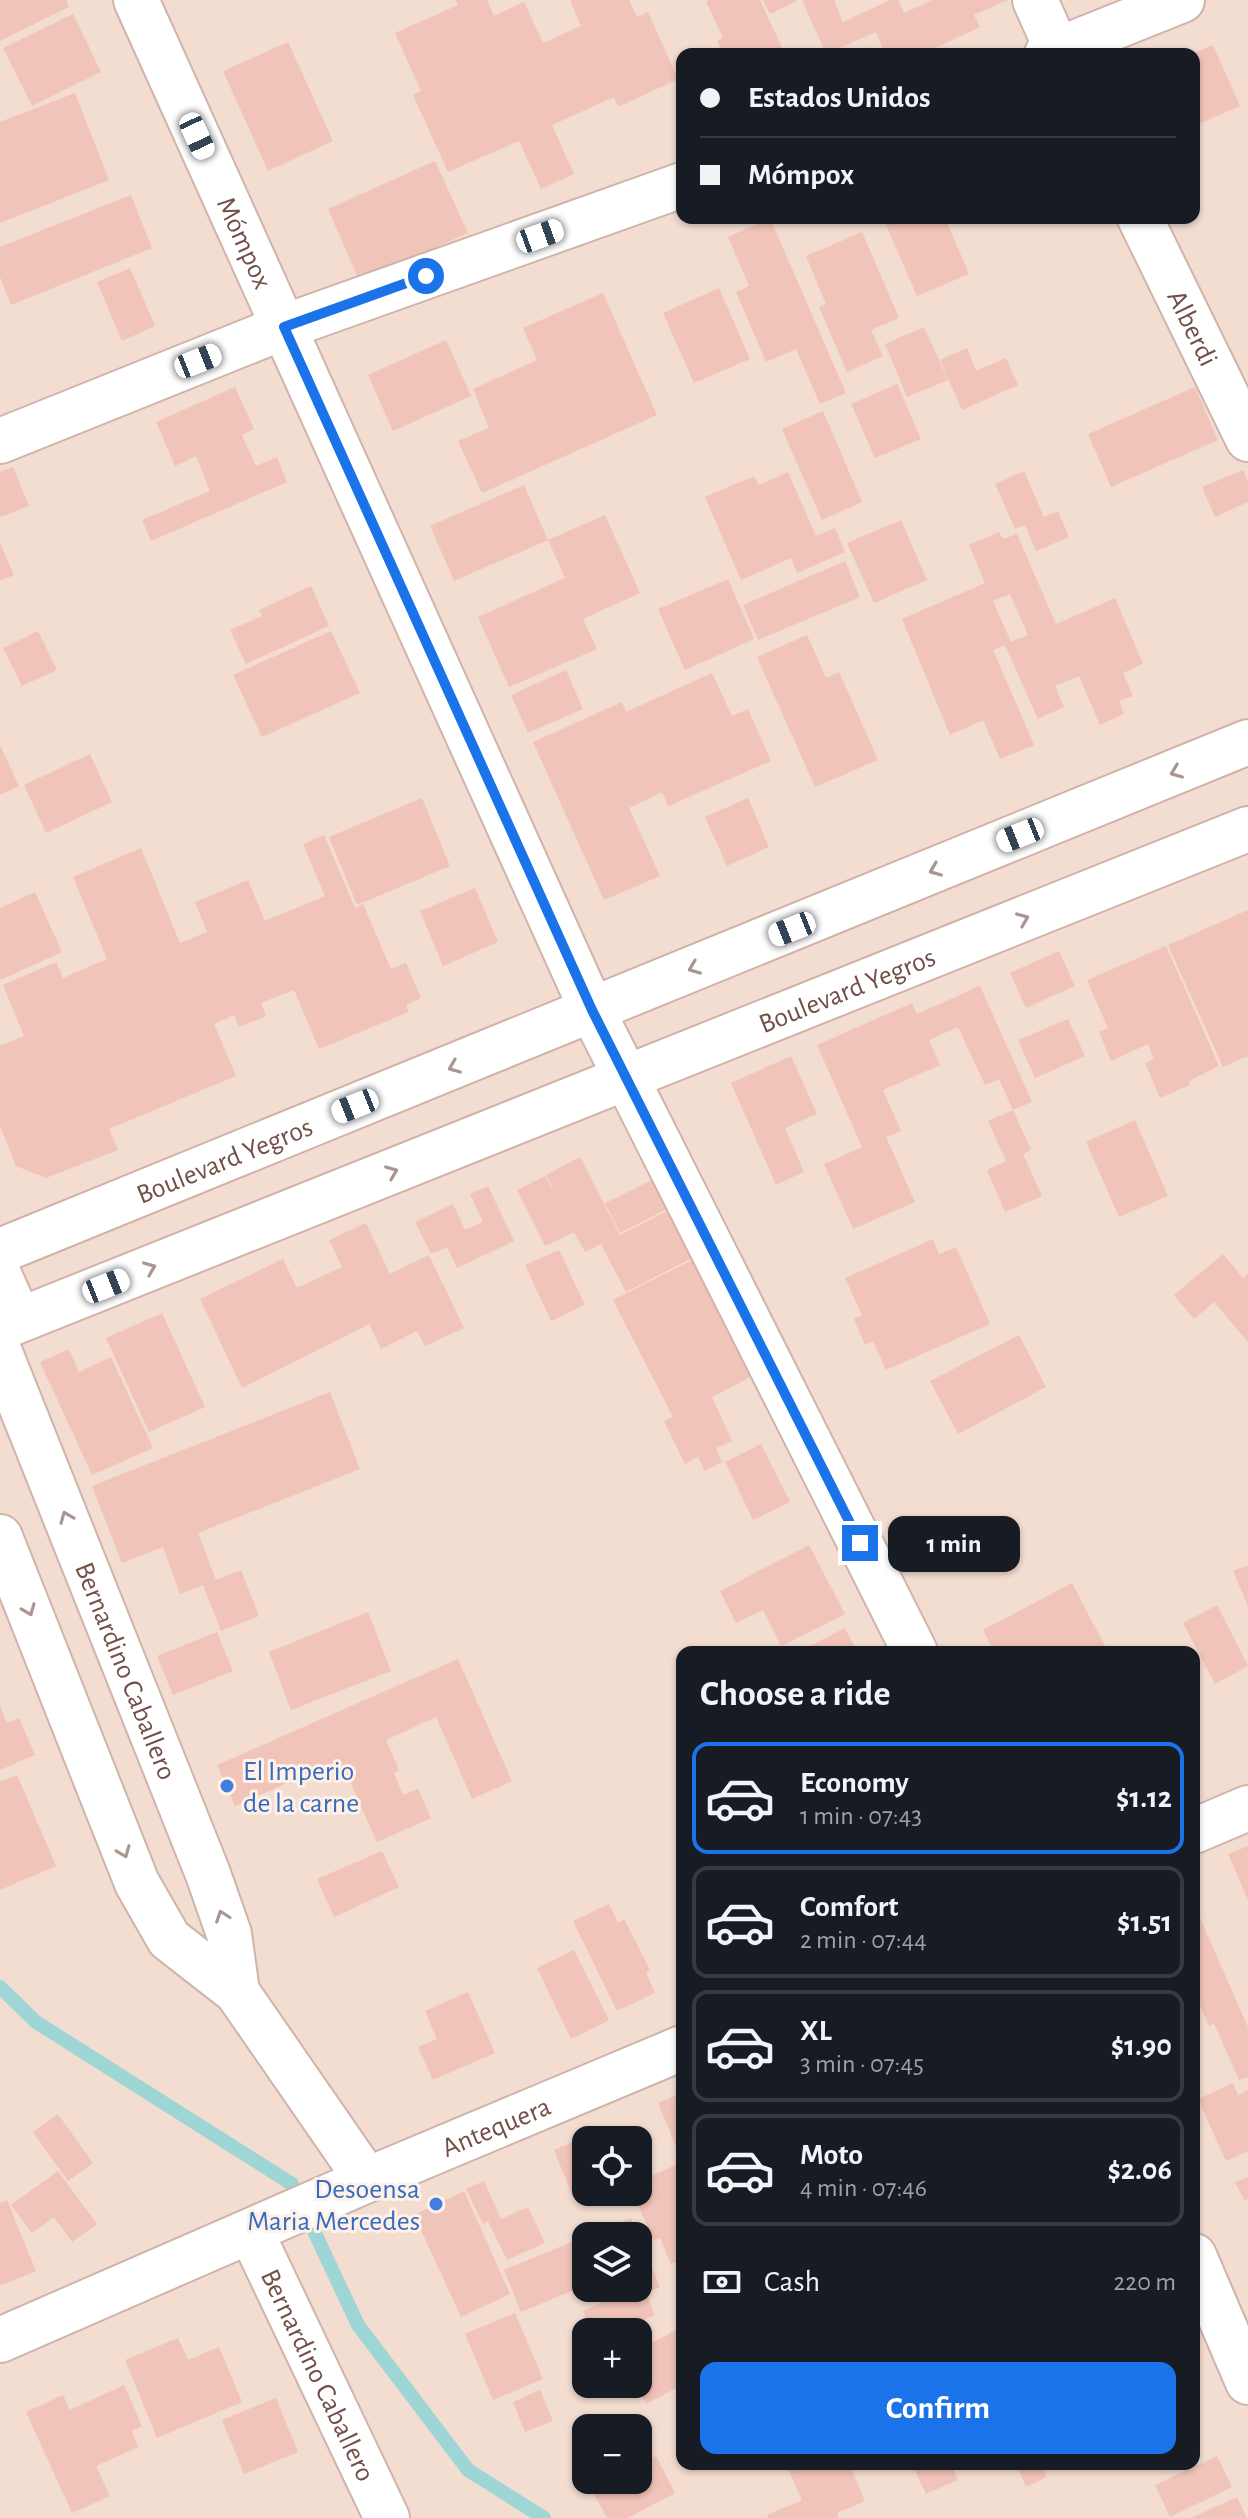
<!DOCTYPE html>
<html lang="en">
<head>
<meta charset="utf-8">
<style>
	body { margin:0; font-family:"Alegreya Sans",sans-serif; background:#242831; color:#f1f3f6; height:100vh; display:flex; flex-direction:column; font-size:30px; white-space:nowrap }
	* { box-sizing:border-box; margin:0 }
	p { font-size:26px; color:#9ea1a6 }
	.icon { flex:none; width:44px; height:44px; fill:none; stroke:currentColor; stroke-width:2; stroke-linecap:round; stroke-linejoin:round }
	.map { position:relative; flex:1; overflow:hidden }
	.drawer { position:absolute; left:676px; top:1646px; width:524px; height:824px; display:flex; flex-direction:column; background:#171b24; border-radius:16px; box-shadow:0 2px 6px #0004 }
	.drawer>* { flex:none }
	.hud { position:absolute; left:676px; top:48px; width:524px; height:176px; border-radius:16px; box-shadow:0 2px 6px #0004; display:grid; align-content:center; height:176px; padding:0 24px; background:#171b24 }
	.controls { position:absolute; left:572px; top:2126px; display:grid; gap:16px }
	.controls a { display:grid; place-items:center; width:80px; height:80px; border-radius:16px; background:#171b24; box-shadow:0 2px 6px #0004; font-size:40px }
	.end { position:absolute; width:36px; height:36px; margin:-18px; border:10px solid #1a73e8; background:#fff; box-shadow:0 0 0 4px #fff }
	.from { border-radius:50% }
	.bubble { position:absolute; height:56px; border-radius:16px; background:#171b24; box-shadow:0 2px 6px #0004; font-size:26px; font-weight:700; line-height:56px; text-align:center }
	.car { position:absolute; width:24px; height:48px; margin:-24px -12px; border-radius:10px; box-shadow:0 0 6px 2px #0007; background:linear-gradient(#fff 24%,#345 0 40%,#fff 0 76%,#345 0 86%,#fff 0) }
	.hud b { display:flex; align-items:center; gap:28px; height:76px; font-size:30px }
	.hud b+b { border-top:2px solid #363941 }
	.hud i { width:20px; height:20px; background:#f1f3f6 }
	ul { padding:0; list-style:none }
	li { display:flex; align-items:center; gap:24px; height:112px; margin:0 16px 12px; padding:0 8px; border:4px solid #363941; border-radius:16px }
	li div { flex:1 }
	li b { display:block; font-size:30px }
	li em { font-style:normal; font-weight:700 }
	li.selected { border-color:#1a73e8 }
	li>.icon { width:72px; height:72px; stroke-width:1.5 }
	h2 { padding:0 24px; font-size:36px; line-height:96px }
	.pay { display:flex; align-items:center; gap:20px; height:88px; padding:0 24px; font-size:30px }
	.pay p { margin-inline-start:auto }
	.action { display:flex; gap:16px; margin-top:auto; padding:16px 24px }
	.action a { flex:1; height:92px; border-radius:16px; background:#1a73e8; color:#fff; font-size:32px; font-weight:700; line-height:92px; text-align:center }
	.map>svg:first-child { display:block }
	.residential { fill:#f3dcd0; fill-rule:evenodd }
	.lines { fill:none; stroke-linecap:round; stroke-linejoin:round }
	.stream { stroke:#9dd6d4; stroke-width:14 }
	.building { fill:#f1c4b9; fill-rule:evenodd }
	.street-casing { stroke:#cfb4ab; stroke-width:48 }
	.secondary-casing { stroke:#d2b2a8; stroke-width:48 }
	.street { stroke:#fff; stroke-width:44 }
	.secondary { stroke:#fff; stroke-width:44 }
	.oneway { stroke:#aa9591 }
	.route { stroke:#1a73e8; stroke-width:10 }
	.shop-dot { fill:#3f7fe0; stroke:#fff1e7; stroke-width:3 }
	.labels { text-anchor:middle; stroke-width:6; stroke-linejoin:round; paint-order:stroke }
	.street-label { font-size:28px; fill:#724f48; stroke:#fff1e7 }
	.shop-label { font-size:28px; fill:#366cbe; stroke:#fff1e7; text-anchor:start }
</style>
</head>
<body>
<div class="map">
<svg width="1248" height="2518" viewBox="0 0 1248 2518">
	<rect width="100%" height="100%" fill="#fcece1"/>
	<path class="residential" d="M0,0H1248V2518H0ZM682,54H1194V218H682ZM682,1652H1194V2464H682ZM586,2140H638V2192H586ZM586,2236H638V2288H586ZM586,2332H638V2384H586ZM586,2428H638V2480H586Z"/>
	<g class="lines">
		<polyline class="stream" points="0,1987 36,2022 292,2184 358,2325 468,2470 544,2518"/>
	</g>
	<g class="building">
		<polygon points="0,0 66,0 69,7 0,41"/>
		<polygon points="456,0 487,0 494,16 524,2 543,43 581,26 570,0 629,0 637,17 648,12 678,79 618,107 614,97 552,125 574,174 541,189 519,141 448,172 413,95 421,91 395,33 458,5"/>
		<polygon points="709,0 760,0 785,54 723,54 717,41 723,38 706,2"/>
		<polygon points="763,0 799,0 770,14"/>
		<polygon points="802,0 834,0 843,22 890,0 898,0 904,13 932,0 1008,0 974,15 980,27 922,54 885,54 876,32 826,54"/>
		<polygon points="73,14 101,72 32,106 3,48"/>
		<polygon points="288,42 333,141 268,171 223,71"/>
		<polygon points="1213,45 1240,106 1194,126 1194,53"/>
		<polygon points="75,93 109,180 0,223 0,122"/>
		<polygon points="435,161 468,233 360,282 328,209"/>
		<polygon points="131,195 152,248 11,305 0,277 0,247"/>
		<polygon points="770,218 846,393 820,404 796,349 766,362 736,292 749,286 728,237"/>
		<polygon points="883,218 945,218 969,274 917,296"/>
		<polygon points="862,232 899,318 871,330 883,356 847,372 819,307 826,304 806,256"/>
		<polygon points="130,268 155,326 122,341 97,282"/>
		<polygon points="719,288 750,359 694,383 663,313"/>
		<polygon points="603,293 657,415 482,493 458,441 489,428 473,389 537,360 523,328"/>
		<polygon points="924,327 948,380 907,397 885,344"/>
		<polygon points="446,340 471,396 393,431 368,375"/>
		<polygon points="967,348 976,371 1006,358 1018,385 962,410 940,360"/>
		<polygon points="897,384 921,439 875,458 851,404"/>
		<polygon points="235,387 254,429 242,435 256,466 277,457 287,482 151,541 142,520 210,491 196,456 175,466 156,422"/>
		<polygon points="1195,387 1218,440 1111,487 1088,434"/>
		<polygon points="823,411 862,502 822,520 782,429"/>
		<polygon points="13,467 29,506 0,517 0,472"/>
		<polygon points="1243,470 1248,481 1248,502 1215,517 1202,487"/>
		<polygon points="1024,471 1044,517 1058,511 1069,537 1036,551 1025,525 1015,529 995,484"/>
		<polygon points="788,472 816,536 835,528 845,552 797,573 791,558 741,580 705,497 754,476 759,485"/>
		<polygon points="524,485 548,540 454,581 430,526"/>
		<polygon points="605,515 640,593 583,619 597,649 509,687 478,617 565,578 548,540"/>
		<polygon points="901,520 927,580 874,603 847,543"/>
		<path d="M999,532L1003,539L1017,534L1056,624L1115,598L1143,664L1123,673L1133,696L1119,701L1124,714L1100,725L1079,676L1055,686L1064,707L1038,719L1005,645L993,650L1034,745L1000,759L983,720L950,735L902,619L985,583L969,545ZM1010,594L1028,635L1011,642L993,601Z"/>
		<polygon points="0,543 14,575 0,581"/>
		<polygon points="845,561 860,597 758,640 743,605"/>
		<polygon points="728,579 754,639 685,670 658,609"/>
		<polygon points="311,586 329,626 246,664 230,630 262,616 259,610"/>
		<polygon points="38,631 57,670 22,686 3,648"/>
		<polygon points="331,631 360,693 262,737 233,675"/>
		<polygon points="807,635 826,678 839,672 878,760 815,787 757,657"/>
		<polygon points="566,670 583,709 528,733 511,695"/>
		<polygon points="712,673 732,716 748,709 771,761 668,806 662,792 629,808 660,876 604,900 533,742 622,702 626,712"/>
		<polygon points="0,745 19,786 0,795"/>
		<polygon points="90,754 112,802 46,833 24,785"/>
		<polygon points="422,798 450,866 357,905 329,837"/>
		<polygon points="748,798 769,847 727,866 705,817"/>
		<polygon points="324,835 355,908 363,904 391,969 406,963 421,998 406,1005 409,1012 319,1049 294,990 261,1003 266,1016 239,1027 234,1015 214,1024 236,1076 109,1129 118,1150 46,1178 16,1166 0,1126 0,1046 24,1036 3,985 56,962 63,978 107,959 73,877 141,848 180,943 207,932 195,902 248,880 265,921 325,896 303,844"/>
		<polygon points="475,888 498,942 443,966 420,911"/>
		<polygon points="35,892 62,952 0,980 0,908"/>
		<polygon points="1248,910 1248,1056 1223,1067 1168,945"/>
		<polygon points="1166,946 1219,1066 1189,1081 1190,1085 1160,1098 1145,1063 1154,1059 1148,1044 1111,1061 1099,1032 1108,1028 1087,980"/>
		<polygon points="1059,951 1075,986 1026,1008 1010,973"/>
		<polygon points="980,986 1032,1102 1013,1110 999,1079 985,1085 958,1027 929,1040 940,1065 883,1090 901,1131 886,1137 915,1202 853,1229 824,1164 862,1147 817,1045 912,1003 917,1014"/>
		<polygon points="1068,1019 1085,1056 1035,1078 1018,1040"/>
		<polygon points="791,1056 817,1114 785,1128 804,1172 776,1185 731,1083"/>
		<polygon points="1013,1110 1031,1150 1023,1154 1042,1196 1005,1212 987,1170 1006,1161 988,1121"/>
		<polygon points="1135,1120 1168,1196 1119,1217 1086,1142"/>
		<polygon points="580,1157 620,1235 671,1209 696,1256 626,1292 601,1244 585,1252 574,1232 545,1246 517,1190 545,1176 557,1198 546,1175"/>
		<polygon points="654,1179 669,1208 620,1233 605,1203"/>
		<polygon points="488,1186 514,1241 457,1268 447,1247 431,1254 415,1222 453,1204 465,1230 483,1222 470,1194"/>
		<polygon points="366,1223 390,1274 429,1255 464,1328 425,1346 417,1331 381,1349 369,1324 242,1388 200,1299 283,1259 297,1288 342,1267 329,1240"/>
		<polygon points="933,1239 939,1254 956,1247 990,1324 886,1370 873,1341 865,1345 854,1319 862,1315 845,1278"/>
		<polygon points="559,1250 585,1305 551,1321 525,1265"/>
		<polygon points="708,1252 768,1368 712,1397 732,1441 716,1448 722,1462 705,1471 698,1457 685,1464 664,1421 673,1417 613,1300"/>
		<polygon points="1223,1254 1243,1278 1248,1273 1248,1342 1214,1302 1194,1319 1174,1295"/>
		<polygon points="162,1313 205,1407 149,1432 106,1338"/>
		<polygon points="1019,1335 1046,1387 958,1434 930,1381"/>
		<polygon points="69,1349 79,1372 111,1357 153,1448 92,1475 40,1362"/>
		<polygon points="330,1392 360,1469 198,1533 216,1580 241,1570 259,1616 221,1631 203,1585 180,1594 163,1547 122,1563 92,1486"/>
		<polygon points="761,1444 790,1502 753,1520 725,1462"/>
		<polygon points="809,1545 845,1614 781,1646 763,1610 736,1623 720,1591"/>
		<polygon points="1248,1565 1248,1606 1233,1571"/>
		<polygon points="1072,1583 1107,1650 994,1652 983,1630"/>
		<polygon points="1217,1605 1248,1666 1215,1684 1183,1623"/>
		<polygon points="368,1612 391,1671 291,1710 269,1652"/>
		<polygon points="845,1628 857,1652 798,1652"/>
		<polygon points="217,1632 233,1671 173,1695 157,1656"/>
		<polygon points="458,1659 512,1781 472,1799 436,1717 386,1740 399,1770 394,1773 403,1795 418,1789 431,1818 377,1842 340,1760 235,1806 217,1765"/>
		<polygon points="0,1706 7,1723 19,1718 35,1755 0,1770"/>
		<polygon points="17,1775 56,1866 0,1890 0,1782"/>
		<polygon points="1248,1846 1248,1900 1228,1854"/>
		<polygon points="382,1851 399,1887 334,1917 317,1879"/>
		<polygon points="609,1904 618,1923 624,1919 650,1970 646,1972 655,1993 617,2011 573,1921"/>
		<polygon points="1199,1916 1248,2027 1248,2077 1239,2080 1214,2023 1209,2026 1194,1992 1194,1919"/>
		<polygon points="574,1950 609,2020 571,2039 537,1968"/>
		<polygon points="468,1992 495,2053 433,2080 418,2047 437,2039 425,2011"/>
		<polygon points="1233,2083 1238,2095 1248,2090 1248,2151 1226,2161 1198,2099"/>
		<polygon points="682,2093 682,2161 658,2103"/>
		<polygon points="58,2114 93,2163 68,2181 33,2132"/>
		<polygon points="592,2134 595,2140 586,2140 586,2191 573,2197 554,2150"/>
		<polygon points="676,2165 682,2181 682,2259 671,2264 660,2238 653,2240 633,2192 638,2192 638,2181"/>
		<polygon points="58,2171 97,2224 72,2242 54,2217 32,2233 11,2205"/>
		<polygon points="1248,2177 1248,2199 1244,2200 1235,2182"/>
		<polygon points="484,2181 501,2219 528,2207 545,2243 507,2260 488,2221 483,2224 466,2189"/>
		<polygon points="464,2191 510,2294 461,2317 414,2215"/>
		<polygon points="7,2200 36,2271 0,2286 0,2203"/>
		<polygon points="631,2218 660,2287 646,2293 655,2315 614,2332 592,2332 583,2311 601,2303 595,2288 638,2288 638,2236 590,2236"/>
		<polygon points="574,2241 586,2270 586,2285 521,2312 504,2270"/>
		<polygon points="515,2313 543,2379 493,2400 465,2334"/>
		<polygon points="676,2330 682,2342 682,2385 646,2404 636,2384 638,2384 638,2350"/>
		<polygon points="178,2338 188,2360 219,2347 242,2402 157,2438 125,2360"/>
		<polygon points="124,2385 142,2426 132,2431 138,2447 96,2466 110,2496 72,2513 26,2412 63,2395 70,2410"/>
		<polygon points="540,2390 553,2421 525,2432 513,2402"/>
		<polygon points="276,2398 298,2452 244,2474 222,2420"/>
		<polygon points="656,2456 675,2493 628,2518 607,2518 592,2490 611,2480 638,2480 638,2466"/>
		<polygon points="1217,2456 1232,2487 1170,2517 1155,2485"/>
		<polygon points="799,2464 849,2464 865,2501 837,2513 839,2518 768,2518 767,2515 802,2500 788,2469"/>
		<polygon points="912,2464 950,2464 958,2480 926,2494"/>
		<polygon points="1016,2464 1041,2464 1047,2477 1026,2487"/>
		<polygon points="1237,2497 1247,2518 1191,2518"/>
	</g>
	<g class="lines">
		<g class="street-casing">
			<g id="street">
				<path id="s1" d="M136,0L592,1010L915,1652"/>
				<polyline points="1035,0 1059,54"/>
				<polyline points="1047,54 1182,0"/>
				<path id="s2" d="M1140,218L1248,439"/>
				<polyline points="0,441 284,327 682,185"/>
				<path id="s3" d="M0,1353L208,1874L229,1934L237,1992"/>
				<polyline points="0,1537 137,1883 169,1939 237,1992 367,2180"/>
				<polyline points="1194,1831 1248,1808"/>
				<path id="s4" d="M251,2232L387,2518"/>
				<polyline points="1194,2256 1248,2382"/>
				<path id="s5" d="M0,2340L367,2180L682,2048"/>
			</g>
		</g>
		<g class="secondary-casing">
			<g id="secondary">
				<path id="s6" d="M0,1251L1248,742"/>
				<polyline points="0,1277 19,1320"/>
				<path id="s7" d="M0,1328L1248,829"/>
			</g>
		</g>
		<use href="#street" class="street"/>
		<use href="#secondary" class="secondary"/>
	</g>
	<defs><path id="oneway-chevron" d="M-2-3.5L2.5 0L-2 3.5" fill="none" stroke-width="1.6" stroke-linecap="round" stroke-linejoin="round" transform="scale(2)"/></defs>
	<g class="oneway">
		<use href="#oneway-chevron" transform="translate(1176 772) rotate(158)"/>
		<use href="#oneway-chevron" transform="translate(935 870) rotate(158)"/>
		<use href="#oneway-chevron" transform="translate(1023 919) rotate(-22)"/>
		<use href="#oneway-chevron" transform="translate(694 968) rotate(158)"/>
		<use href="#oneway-chevron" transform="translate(454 1067) rotate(158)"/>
		<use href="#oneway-chevron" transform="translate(392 1172) rotate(-22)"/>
		<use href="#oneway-chevron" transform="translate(150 1268) rotate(-22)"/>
		<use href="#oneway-chevron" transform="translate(66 1517) rotate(-112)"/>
		<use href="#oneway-chevron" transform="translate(29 1610) rotate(68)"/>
		<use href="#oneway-chevron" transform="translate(124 1852) rotate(68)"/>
		<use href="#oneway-chevron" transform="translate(222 1916) rotate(-109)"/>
	</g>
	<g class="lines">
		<polyline class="route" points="426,276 284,327 592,1010 860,1543"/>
	</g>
	<g class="shop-dot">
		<circle cx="227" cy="1786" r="8"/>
		<circle cx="436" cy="2204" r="8"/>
	</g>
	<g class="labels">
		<g class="street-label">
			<text dy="10" stroke="none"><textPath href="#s1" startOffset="266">Mómpox</textPath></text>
			<text dy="10" stroke="none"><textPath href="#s2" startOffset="122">Alberdi</textPath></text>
			<text dy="10" stroke="none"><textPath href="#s7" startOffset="912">Boulevard Yegros</textPath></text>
			<text dy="10" stroke="none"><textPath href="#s6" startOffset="242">Boulevard Yegros</textPath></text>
			<text dy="10" stroke="none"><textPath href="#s3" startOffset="342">Bernardino Caballero</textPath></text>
			<text dy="10" stroke="none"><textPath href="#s5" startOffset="540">Antequera</textPath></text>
			<text dy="10" stroke="none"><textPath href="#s4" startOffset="158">Bernardino Caballero</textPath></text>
		</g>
		<g class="shop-label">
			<text x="243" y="1780">El Imperio<tspan x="243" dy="32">de la carne</tspan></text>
			<text x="420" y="2198" text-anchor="end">Desoensa<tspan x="420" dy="32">Maria Mercedes</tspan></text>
		</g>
	</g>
</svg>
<div class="controls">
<a><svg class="icon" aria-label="locate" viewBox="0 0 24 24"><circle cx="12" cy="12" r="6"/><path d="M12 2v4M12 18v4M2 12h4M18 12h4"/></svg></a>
<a><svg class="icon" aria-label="layers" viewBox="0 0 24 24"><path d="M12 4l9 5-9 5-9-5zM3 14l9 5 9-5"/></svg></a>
<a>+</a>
<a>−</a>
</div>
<i class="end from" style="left:426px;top:276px"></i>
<i class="end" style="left:860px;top:1543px"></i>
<div class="bubble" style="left:888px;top:1516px;width:132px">1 min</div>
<i class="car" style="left:197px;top:136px;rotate:155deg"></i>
<i class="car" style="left:540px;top:236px;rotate:70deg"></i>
<i class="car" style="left:198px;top:361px;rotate:68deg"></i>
<i class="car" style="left:1020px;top:835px;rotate:248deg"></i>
<i class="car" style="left:792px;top:929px;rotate:248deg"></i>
<i class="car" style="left:355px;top:1106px;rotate:248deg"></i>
<i class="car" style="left:106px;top:1286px;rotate:68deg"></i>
<div class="hud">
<b><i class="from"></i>Estados Unidos</b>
<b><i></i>Mómpox</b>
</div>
<section class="drawer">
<h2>Choose a ride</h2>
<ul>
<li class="selected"><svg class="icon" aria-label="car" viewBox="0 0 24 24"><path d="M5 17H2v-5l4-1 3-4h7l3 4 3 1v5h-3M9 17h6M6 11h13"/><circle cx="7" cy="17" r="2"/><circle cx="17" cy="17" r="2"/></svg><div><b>Economy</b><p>1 min · 07:43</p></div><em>$1.12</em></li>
<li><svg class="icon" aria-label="car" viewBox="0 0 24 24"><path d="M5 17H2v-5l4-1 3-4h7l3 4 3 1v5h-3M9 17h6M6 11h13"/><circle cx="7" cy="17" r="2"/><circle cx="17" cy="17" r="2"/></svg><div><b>Comfort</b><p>2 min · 07:44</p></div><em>$1.51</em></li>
<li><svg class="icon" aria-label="car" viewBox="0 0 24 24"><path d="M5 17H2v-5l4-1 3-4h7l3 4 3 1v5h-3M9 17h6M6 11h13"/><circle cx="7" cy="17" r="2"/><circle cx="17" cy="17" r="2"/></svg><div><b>XL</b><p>3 min · 07:45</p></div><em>$1.90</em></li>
<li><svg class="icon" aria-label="car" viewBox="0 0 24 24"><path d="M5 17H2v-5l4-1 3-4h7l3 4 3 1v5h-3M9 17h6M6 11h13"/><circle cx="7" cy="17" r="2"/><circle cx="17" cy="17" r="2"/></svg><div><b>Moto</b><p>4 min · 07:46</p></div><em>$2.06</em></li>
</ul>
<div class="pay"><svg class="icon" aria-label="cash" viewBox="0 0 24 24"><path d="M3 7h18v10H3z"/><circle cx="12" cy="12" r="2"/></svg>Cash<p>220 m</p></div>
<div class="action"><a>Confirm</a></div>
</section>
</div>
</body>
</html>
